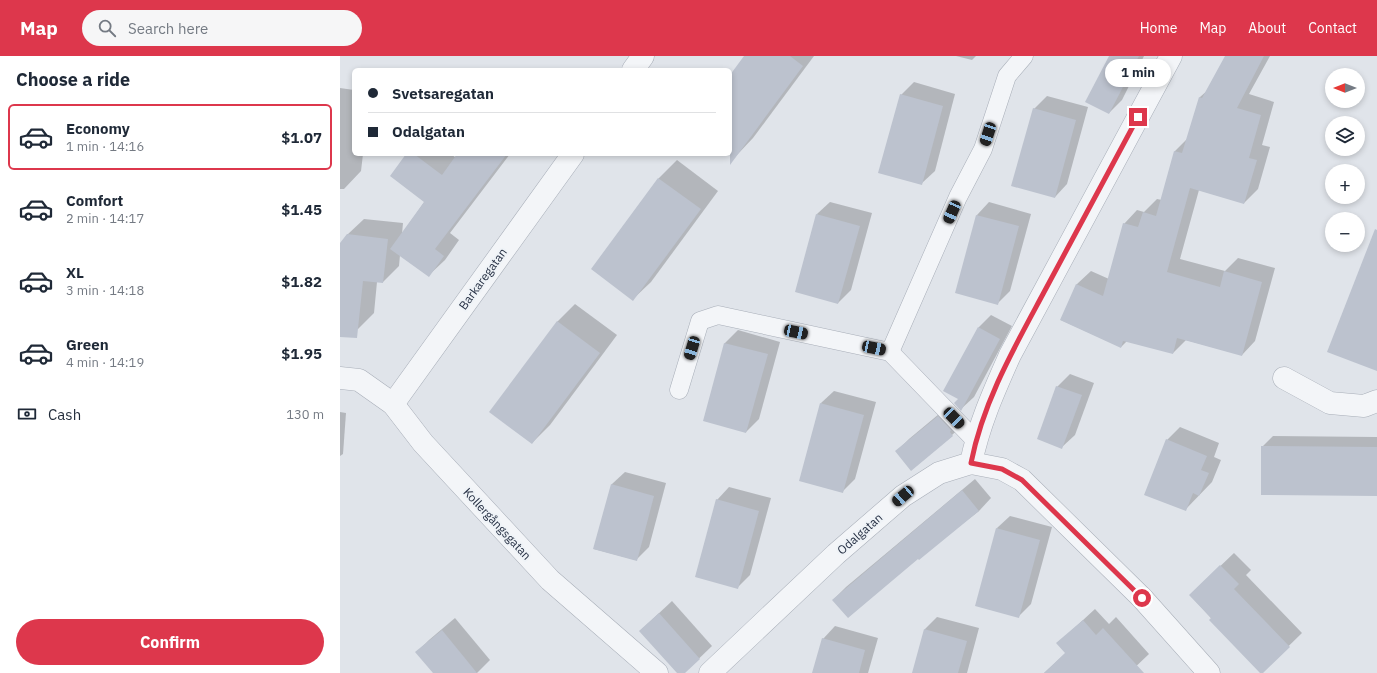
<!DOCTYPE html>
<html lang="en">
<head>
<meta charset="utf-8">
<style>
	body { margin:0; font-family:"IBM Plex Sans",sans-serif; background:#f6f6f7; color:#1f2937; height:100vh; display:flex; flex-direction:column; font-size:15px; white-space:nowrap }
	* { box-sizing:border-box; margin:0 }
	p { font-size:13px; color:#747a83 }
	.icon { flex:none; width:22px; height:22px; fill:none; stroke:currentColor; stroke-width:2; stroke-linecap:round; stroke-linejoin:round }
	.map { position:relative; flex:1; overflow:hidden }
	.panel { display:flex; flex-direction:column; background:#fff; width:340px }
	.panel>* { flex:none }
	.banner { position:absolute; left:12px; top:12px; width:380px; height:88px; border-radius:6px; box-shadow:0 2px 6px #0003; display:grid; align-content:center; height:88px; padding:0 16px; background:#fff }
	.needle { width:26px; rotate:270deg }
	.controls { position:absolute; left:985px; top:12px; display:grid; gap:8px }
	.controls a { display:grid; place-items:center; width:40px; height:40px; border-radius:50%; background:#fff; box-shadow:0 2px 6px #0003; font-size:20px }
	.end { position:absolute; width:18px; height:18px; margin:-9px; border:5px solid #dd374c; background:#fff; box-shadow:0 0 0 2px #fff }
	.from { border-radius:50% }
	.bubble { position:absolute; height:28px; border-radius:14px; background:#fff; box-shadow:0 2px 6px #0003; font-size:13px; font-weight:800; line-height:28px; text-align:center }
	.car { position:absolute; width:12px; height:24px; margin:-12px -6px; border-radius:5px; box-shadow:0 0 3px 1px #0007; background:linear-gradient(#222 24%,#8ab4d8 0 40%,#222 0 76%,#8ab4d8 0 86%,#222 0) }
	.banner b { display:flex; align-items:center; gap:14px; height:38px; font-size:15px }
	.banner b+b { border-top:1px solid #e0e1e3 }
	.banner i { width:10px; height:10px; background:#1f2937 }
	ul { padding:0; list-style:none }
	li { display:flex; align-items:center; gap:12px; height:66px; margin:0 8px 6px; padding:0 8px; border:2px solid transparent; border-radius:6px }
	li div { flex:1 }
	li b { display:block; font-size:15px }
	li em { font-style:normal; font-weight:800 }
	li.active { border-color:#dd374c }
	li>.icon { width:36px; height:36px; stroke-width:1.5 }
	h2 { padding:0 16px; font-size:18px; line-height:48px }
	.pay { display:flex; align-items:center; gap:10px; height:44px; padding:0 16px; font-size:15px }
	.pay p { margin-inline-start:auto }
	.primary-button { display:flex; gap:8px; margin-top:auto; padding:8px 16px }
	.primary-button a { flex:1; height:46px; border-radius:24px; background:#dd374c; color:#fff; font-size:16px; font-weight:800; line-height:46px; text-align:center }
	header { display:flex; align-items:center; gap:24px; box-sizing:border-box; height:56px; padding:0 20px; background:#dd374c; color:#fff }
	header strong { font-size:19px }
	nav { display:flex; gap:22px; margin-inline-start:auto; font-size:14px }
	.search { width:280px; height:36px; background:#f6f6f7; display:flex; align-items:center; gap:10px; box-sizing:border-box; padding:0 14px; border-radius:22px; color:#747a83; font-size:15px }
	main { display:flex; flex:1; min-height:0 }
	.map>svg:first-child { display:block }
	.shadow { fill:#0003 }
	.building { fill:#bcc2ce }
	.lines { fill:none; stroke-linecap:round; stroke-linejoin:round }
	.lane-casing { stroke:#a8aeb8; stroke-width:19 }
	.street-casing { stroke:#a8aeb8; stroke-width:23 }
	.lane { stroke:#f3f5f8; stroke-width:18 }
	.street { stroke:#f3f5f8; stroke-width:22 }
	.route { stroke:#dd374c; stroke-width:5 }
	.labels { text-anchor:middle; stroke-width:4; stroke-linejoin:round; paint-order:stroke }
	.street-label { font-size:12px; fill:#263044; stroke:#eff3f7 }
</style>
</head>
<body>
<header>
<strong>Map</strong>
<div class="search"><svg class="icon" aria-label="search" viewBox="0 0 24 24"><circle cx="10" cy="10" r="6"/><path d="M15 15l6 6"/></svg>Search here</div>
<nav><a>Home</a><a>Map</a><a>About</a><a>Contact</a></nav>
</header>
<main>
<section class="panel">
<h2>Choose a ride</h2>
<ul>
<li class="active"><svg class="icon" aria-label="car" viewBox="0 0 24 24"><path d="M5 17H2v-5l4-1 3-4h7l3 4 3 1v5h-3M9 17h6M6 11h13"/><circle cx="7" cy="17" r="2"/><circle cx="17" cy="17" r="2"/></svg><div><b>Economy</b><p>1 min · 14:16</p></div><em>$1.07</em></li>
<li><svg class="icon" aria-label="car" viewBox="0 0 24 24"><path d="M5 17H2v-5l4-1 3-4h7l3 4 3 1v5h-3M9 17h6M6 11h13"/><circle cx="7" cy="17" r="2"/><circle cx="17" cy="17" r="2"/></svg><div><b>Comfort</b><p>2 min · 14:17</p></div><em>$1.45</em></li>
<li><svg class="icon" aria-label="car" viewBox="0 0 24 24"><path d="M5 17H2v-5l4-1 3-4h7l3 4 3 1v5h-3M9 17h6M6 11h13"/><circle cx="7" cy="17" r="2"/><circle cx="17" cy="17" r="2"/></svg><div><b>XL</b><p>3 min · 14:18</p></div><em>$1.82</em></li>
<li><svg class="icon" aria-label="car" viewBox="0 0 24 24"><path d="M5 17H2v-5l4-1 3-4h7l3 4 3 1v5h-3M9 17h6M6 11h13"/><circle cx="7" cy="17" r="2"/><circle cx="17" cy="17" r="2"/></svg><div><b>Green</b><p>4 min · 14:19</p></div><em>$1.95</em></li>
</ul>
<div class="pay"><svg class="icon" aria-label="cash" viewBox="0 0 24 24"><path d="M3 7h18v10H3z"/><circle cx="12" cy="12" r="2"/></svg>Cash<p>130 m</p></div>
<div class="primary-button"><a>Confirm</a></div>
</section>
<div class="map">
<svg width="1037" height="617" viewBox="0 0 1037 617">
	<rect width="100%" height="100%" fill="#e0e4ea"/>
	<g class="shadow">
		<polygon points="405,0 474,0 413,82 396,100 390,96 390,21"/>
		<polygon points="616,0 636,0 632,4"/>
		<polygon points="770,0 804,0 782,44 769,57"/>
		<polygon points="886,0 930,0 909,38 934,46 922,89 930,91 918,133 904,147 859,134 840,203 885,215 898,202 935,212 915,285 902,299 846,284 833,297 787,285 781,291 721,264 737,228 751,215 769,223 784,168 797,154 804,156 817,143 822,144 835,95 848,82 860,41 868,34"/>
		<polygon points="574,26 615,38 595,115 582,127 561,39"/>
		<polygon points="0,32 14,34 14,98 23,98 21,115 4,133 0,133"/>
		<polygon points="707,40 748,51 727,128 715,141 694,53"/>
		<polygon points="67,98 111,98 116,102 118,98 170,98 110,177 119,184 105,204 89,219 60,199 59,210 43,226 37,226 34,257 18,273 0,271 0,189 7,179 24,163 63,167 62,178 85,145"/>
		<polygon points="337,104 378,135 311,226 293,243 252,213 319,122"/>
		<polygon points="490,146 532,157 511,234 498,247 477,158"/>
		<polygon points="649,146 691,158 670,235 657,248 637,159"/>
		<polygon points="235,248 277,279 210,369 192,387 217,266"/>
		<polygon points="651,259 672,270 634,341 621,353 620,343 639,271"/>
		<polygon points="398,274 440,286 419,363 406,376 364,364 385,287"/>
		<polygon points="730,318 754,327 735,379 722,391 717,331"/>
		<polygon points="494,335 536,346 515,423 502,436 481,347"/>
		<polygon points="611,348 625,367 612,379 557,395 569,383"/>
		<polygon points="0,356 6,357 3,398 0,400"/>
		<polygon points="840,371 879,387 874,401 881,404 872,426 845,454 827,384"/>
		<polygon points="933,380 1037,381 1037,439 922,391"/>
		<polygon points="285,416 326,427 309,491 296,504 254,493 272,428"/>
		<polygon points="635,423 651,442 639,455 579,501 493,544 506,531"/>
		<polygon points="389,431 431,442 410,519 397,532 377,444"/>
		<polygon points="670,460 712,471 691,548 678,561 657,472"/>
		<polygon points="894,497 911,514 906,519 962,577 921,617 850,539"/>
		<polygon points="332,545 372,590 344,617 338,617 300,575"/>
		<polygon points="755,553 769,568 776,561 809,598 789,617 704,617 726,597 730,576"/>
		<polygon points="597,561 639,572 627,617 573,617 585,573"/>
		<polygon points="115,562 150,604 137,617 94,617 77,596 89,584"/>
		<polygon points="495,570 538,582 528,617 474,617 483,583"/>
	</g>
	<g class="building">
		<polygon points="404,0 450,0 463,10 390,109 390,19"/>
		<polygon points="769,0 799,0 769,58 745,46"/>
		<polygon points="885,0 924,0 897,52 921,59 909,102 917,104 904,148 850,132 827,216 880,231 884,215 922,226 902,300 837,282 833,298 783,285 781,292 720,264 736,228 763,240 783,167 798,171 803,156 816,160 834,95 842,97 859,41 862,42"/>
		<polygon points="560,38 603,50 582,129 538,117"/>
		<polygon points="693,52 736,64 715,142 671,130"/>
		<polygon points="66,98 74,98 102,119 117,98 167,98 95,193 104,200 89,221 50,193 84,146 50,120"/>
		<polygon points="318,122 361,153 293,245 251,213"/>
		<polygon points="476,158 520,170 498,248 455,236"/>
		<polygon points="636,159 679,170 658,249 615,237"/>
		<polygon points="1035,173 1037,174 1037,315 987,296"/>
		<polygon points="7,178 48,183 43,227 23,225 17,282 0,281 0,187"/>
		<polygon points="217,265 260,297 192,388 149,356"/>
		<polygon points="638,271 660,283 621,355 614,347 618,343 603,335"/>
		<polygon points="384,287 428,298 406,377 363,365"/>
		<polygon points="716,330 742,339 722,393 697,383"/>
		<polygon points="480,347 524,359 503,437 459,425"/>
		<polygon points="598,360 611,374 610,376 613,380 571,415 555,395"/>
		<polygon points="826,383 867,400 861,414 869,417 859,440 853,437 846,455 804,439"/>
		<polygon points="921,390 1037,391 1037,440 921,439"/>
		<polygon points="271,428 314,440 297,505 253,493"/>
		<polygon points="622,434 639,455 579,504 578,503 508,562 492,544"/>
		<polygon points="376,443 419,455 398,533 355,521"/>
		<polygon points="656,472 700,484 679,562 635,550"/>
		<polygon points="880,509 899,528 894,533 950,591 923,617 920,617 869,564 871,562 849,539"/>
		<polygon points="319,557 360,603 345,617 337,617 299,575"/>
		<polygon points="743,564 756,579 763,572 804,617 704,617 725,597 716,587"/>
		<polygon points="584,573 627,585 618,617 572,617"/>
		<polygon points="102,574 137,617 93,617 75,596"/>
		<polygon points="482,582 525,594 519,617 472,617"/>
	</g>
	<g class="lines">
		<g class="lane-casing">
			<g id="lane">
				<polyline points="550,296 618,141 643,93 667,20 684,0"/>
				<polyline points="339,334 360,265 378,259 550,296 636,385"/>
			</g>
		</g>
		<g class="street-casing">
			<g id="street">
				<polyline points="293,14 303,0"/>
				<polyline points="0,322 19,324 53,348 83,387 210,524 317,617"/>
				<polyline points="944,322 990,347 1024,350 1037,345"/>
				<polyline points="53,348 233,98"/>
				<polyline points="631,407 662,413 682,424 802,542 869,617"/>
				<path d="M370,617L496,498L563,440L599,417L631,407C639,368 654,335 670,299L831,0"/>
			</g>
		</g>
		<use href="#lane" class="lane"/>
		<use href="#street" class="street"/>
	</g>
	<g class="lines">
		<path class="route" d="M798,61C766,120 735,179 703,238C674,292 643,346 631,407L662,413L682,424L802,542"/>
	</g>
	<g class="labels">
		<g class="street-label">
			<text transform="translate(143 223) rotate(-54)" y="4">Barkaregatan</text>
			<text transform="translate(157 468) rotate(47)" y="4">Kollergångsgatan</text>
			<text transform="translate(520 478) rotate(-41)" y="4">Odalgatan</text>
		</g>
	</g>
</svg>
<div class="controls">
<a><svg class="needle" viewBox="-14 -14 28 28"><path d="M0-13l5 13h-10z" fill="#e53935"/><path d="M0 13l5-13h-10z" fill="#747a83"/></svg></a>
<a><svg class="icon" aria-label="layers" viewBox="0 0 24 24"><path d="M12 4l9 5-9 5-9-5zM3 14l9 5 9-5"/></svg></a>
<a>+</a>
<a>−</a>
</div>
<i class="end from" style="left:802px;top:542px"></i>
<i class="end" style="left:798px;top:61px"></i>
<div class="bubble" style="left:765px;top:3px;width:66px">1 min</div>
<i class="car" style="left:648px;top:78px;rotate:198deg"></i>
<i class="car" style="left:612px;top:156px;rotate:204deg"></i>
<i class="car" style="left:456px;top:276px;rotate:102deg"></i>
<i class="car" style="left:352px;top:292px;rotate:197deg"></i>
<i class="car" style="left:534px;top:292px;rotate:102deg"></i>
<i class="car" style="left:614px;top:362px;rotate:136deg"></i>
<i class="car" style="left:563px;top:440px;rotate:229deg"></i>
<div class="banner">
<b><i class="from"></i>Svetsaregatan</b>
<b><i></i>Odalgatan</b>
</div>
</div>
</main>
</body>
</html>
